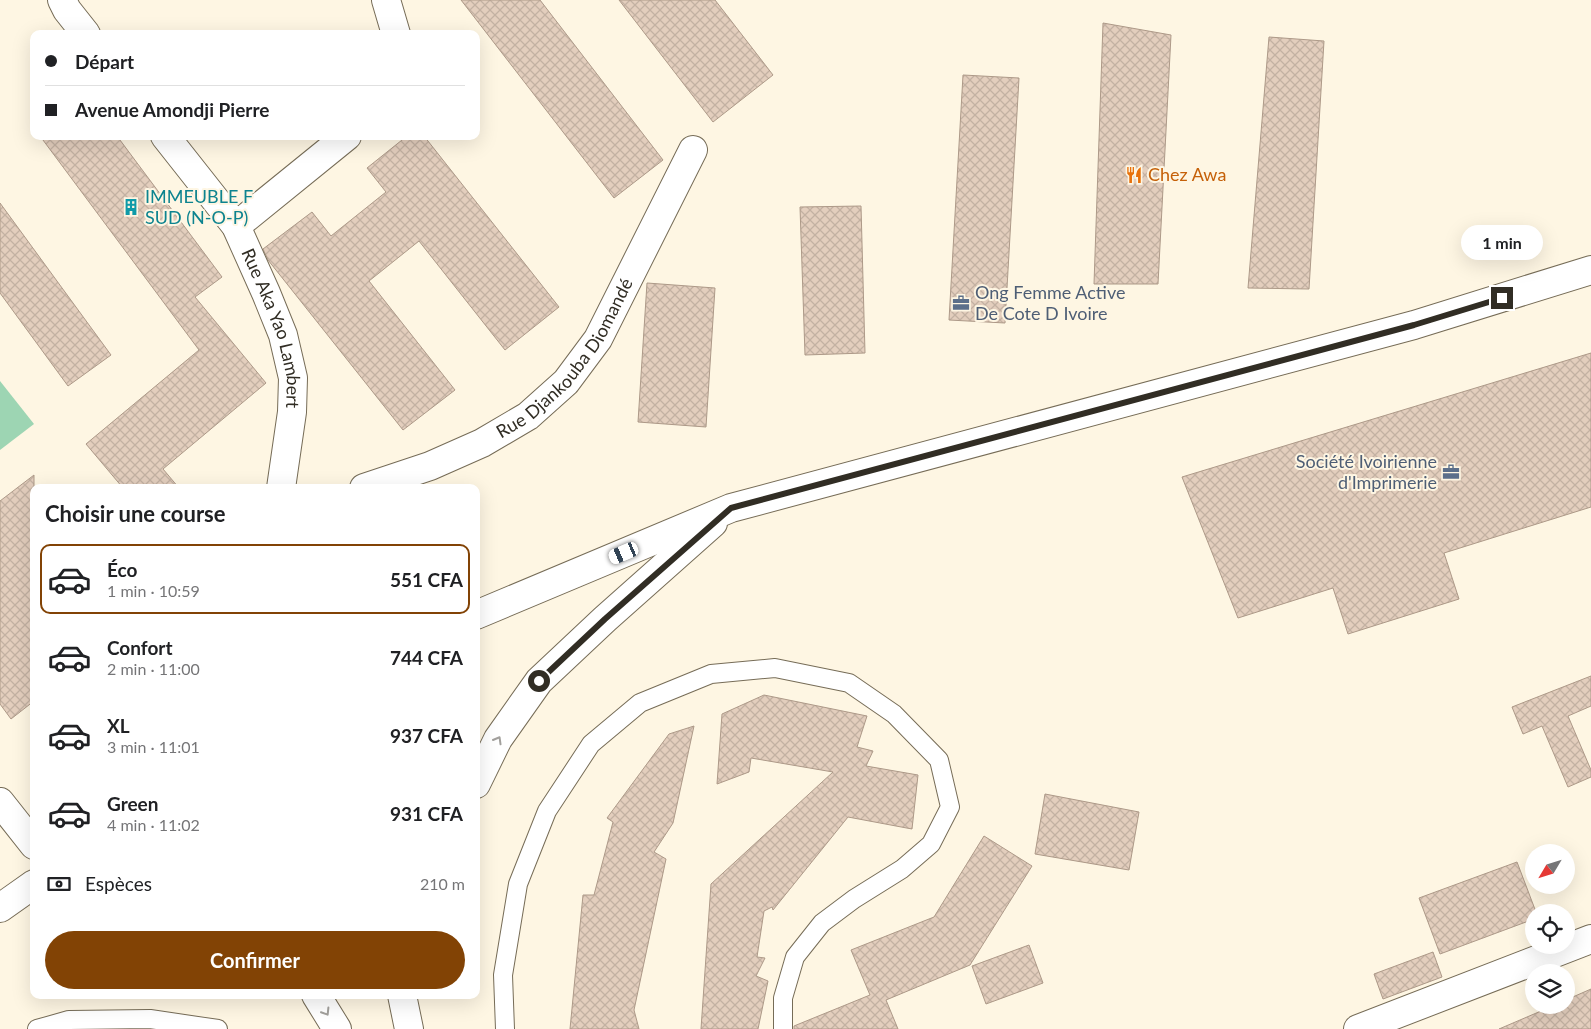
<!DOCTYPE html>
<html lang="fr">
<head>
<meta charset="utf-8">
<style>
	body { margin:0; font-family:Lato,sans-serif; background:#f2f2f2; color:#202124; height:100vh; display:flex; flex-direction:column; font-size:19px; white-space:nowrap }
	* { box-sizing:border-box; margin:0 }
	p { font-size:16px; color:#757577 }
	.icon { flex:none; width:28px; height:28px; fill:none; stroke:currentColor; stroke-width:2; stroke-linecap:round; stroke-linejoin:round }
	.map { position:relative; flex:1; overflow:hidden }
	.panel { position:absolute; left:30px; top:484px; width:450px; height:515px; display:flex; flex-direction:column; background:#fff; border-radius:10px; box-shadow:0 5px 20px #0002 }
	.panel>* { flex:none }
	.guide { position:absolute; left:30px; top:30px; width:450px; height:110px; border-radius:10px; box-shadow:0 5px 20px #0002; display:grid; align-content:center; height:110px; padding:0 15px; background:#fff }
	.needle { width:32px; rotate:232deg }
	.fabs { position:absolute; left:1525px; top:844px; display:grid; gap:10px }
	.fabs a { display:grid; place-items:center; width:50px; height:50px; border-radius:50%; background:#fff; box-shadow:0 5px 20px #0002; font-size:25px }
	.end { position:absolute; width:22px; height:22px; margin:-11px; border:6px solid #312d24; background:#fff; box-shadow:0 0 0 2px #fff }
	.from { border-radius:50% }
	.bubble { position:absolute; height:35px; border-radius:18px; background:#fff; box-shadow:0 5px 20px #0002; font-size:16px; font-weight:700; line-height:35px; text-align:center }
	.car { position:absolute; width:15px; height:30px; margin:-15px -8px; border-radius:6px; box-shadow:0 0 4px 1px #0007; background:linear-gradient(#fff 24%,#345 0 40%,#fff 0 76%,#345 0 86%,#fff 0) }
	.guide b { display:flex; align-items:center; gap:18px; height:48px; font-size:19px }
	.guide b+b { border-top:1px solid #e0e0e0 }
	.guide i { width:12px; height:12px; background:#202124 }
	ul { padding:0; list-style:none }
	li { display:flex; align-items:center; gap:15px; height:70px; margin:0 10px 8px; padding:0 5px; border:2px solid transparent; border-radius:10px }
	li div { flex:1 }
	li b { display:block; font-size:19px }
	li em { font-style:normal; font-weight:700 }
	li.current { border-color:#824305 }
	li>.icon { width:45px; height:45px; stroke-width:1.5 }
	h2 { padding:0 15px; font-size:22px; line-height:60px }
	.pay { display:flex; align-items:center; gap:12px; height:55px; padding:0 15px; font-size:19px }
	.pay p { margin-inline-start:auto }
	.button { display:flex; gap:10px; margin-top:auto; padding:10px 15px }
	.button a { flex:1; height:58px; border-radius:30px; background:#824305; color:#fff; font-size:20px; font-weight:700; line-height:58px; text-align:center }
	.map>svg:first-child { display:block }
	.garden { fill:#9dd5b3 }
	.building { fill:url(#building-cross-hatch); stroke:#ad9988 }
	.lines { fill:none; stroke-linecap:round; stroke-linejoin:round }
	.lane-casing { stroke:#766c57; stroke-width:20 }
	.street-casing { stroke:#766c57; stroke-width:30 }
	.secondary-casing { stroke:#766c57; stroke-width:30 }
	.lane { stroke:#fff; stroke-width:18 }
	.street { stroke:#fff; stroke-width:28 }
	.secondary { stroke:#fff; stroke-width:28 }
	.oneway { stroke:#a2a09c }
	.route { stroke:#312d24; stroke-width:6 }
	.labels { text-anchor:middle; stroke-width:4; stroke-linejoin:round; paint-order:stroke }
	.food-label { font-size:18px; fill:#c56008; stroke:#fef6e3; text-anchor:start }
	.culture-label { font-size:18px; fill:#0d838f; stroke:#fef6e3; text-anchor:start }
	.service-label { font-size:18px; fill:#4e5e75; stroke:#fef6e3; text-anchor:start }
	.street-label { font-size:18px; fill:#312d24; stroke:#fef6e3 }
</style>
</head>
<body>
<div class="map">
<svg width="1591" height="1029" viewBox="0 0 1591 1029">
	<defs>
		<pattern id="building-cross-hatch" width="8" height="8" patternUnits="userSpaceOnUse" patternTransform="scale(1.25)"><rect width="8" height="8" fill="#e3cebd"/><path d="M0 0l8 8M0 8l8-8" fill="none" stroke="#c3b1a2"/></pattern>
	</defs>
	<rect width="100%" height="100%" fill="#fef6e3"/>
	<polygon class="garden" points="0,381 34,424 0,450"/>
	<g class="building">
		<polygon points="461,0 540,0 663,160 614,198"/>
		<polygon points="619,0 715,0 773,75 713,122"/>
		<polygon points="1103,23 1171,35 1158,284 1094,284"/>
		<polygon points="1269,37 1324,41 1309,289 1248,288"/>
		<polygon points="963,75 1019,78 1005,323 949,320"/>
		<polygon points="40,136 117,136 222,277 195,297 266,383 163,469 179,488 123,488 86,444 199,350"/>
		<polygon points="407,136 424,136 559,307 505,350 419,241 369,281 455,390 403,430 268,260 263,249 312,212 331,236 386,192 367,168"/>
		<polygon points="0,203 111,355 68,386 0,293"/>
		<polygon points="861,206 865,353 805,355 800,207"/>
		<polygon points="647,283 715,288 706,427 638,422"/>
		<polygon points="1591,353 1591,507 1444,553 1459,599 1348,634 1333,588 1238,618 1182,477"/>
		<polygon points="34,475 34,701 11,719 0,704 0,501"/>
		<polygon points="1591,676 1591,706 1568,716 1591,770 1591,777 1568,787 1542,726 1523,734 1512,707"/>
		<polygon points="764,695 867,716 857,747 873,751 866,766 918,775 912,829 848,817 773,910 772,907 764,911 757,957 765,958 756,976 768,981 758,1029 701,1029 711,884 833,772 751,758 749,772 717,784 722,714"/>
		<polygon points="694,726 673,823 654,852 666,859 634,1010 639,1029 570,1029 583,895 594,895 613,822 607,818 669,734"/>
		<polygon points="1045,794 1139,812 1129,870 1035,854"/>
		<polygon points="984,836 1032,866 970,965 886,1000 898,1029 794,1029 794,1026 870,995 851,950 934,917"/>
		<polygon points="1517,862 1536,912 1534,912 1534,919 1440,954 1419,898"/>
		<polygon points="1029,945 1043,983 986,1004 972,966"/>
		<polygon points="1433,952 1442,977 1383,999 1374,974"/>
		<polygon points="1591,989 1591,1029 1499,1029 1555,1005 1566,1005 1566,1000"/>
	</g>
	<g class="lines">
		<g class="lane-casing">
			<g id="lane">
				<polyline points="37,1029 69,1020 150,1019 218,1029"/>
				<polyline points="505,1029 503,975 518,884 547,811 591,744 640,703 711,674 775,668 849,683 894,714 939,760 950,807 931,844 902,869 854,899 822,923 795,957 783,998 783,1029"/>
			</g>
		</g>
		<g class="street-casing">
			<g id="street">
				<polyline points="62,0 67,10 86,34"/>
				<polyline points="386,0 396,34"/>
				<path id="s1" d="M165,136L236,226L266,293L283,335L293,378L292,412L281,488"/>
				<polyline points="236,226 347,136"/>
				<path id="s2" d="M364,488L430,466L482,443L528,416L566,382L598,339L693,150"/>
				<polyline points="0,802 34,845"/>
				<polyline points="1358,1029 1591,939"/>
			</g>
		</g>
		<g class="secondary-casing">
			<g id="secondary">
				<polyline points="476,615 731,508 1414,325 1591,270"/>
				<polyline points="476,784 498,739 539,681 605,619 713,523"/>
				<polyline points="0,908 34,884"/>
				<polyline points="316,995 337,1029"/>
				<polyline points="402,995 409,1029"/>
			</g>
		</g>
		<use href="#lane" class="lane"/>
		<use href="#street" class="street"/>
		<use href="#secondary" class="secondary"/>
	</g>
	<defs><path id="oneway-chevron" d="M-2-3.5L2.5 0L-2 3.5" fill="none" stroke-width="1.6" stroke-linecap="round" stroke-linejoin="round" transform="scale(1.25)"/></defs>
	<g class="oneway">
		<use href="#oneway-chevron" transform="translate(498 740) rotate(-60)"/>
		<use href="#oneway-chevron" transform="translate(326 1012) rotate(58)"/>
	</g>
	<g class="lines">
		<polyline class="route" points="539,681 605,619 731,508 1414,325 1502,298"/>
	</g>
	<defs>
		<g id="restaurant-bare" transform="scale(1.35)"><path d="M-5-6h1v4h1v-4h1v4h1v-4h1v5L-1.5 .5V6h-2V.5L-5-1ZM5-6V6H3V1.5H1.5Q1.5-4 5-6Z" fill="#e8710a" stroke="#fef6e3" stroke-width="2.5" paint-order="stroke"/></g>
		<g id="building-bare" transform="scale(1.35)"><path d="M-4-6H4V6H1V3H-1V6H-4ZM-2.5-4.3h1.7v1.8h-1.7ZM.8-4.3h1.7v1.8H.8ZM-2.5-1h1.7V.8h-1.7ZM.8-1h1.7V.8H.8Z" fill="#0f9aa8" stroke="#fef6e3" stroke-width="2.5" paint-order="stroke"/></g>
		<g id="office-bare" transform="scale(1.35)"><path d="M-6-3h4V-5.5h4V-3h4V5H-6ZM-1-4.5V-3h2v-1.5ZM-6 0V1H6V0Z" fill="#5c6f8a" stroke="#fef6e3" stroke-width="2.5" paint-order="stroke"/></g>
	</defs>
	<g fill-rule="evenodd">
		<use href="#restaurant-bare" x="1134" y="175"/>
		<use href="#building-bare" x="131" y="207"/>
		<use href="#office-bare" x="961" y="303"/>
		<use href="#office-bare" x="1451" y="472"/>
	</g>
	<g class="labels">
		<g class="food-label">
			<text x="1148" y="181">Chez Awa</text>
		</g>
		<g class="culture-label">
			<text x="145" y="203">IMMEUBLE F<tspan x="145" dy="21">SUD (N-O-P)</tspan></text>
		</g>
		<g class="service-label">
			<text x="975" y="299">Ong Femme Active<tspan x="975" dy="21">De Cote D Ivoire</tspan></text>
			<text x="1437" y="468" text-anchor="end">Société Ivoirienne<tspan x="1437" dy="21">d'Imprimerie</tspan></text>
		</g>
		<g class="street-label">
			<text dy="6" stroke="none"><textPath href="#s1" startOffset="224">Rue Aka Yao Lambert</textPath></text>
			<text dy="6" stroke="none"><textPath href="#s2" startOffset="248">Rue Djankouba Diomandé</textPath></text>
		</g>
	</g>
</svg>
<div class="fabs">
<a><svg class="needle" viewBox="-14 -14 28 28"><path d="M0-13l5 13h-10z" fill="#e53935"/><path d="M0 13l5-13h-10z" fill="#757577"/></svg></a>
<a><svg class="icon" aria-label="locate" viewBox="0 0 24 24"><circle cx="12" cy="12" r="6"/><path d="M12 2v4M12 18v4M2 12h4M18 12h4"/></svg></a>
<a><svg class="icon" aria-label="layers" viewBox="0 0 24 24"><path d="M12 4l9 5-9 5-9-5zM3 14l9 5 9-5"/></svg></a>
</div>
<i class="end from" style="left:539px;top:681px"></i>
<i class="end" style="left:1502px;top:298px"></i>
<div class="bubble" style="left:1461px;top:225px;width:82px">1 min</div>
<i class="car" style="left:624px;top:553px;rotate:247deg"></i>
<div class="guide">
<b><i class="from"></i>Départ</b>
<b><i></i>Avenue Amondji Pierre</b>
</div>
<section class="panel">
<h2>Choisir une course</h2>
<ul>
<li class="current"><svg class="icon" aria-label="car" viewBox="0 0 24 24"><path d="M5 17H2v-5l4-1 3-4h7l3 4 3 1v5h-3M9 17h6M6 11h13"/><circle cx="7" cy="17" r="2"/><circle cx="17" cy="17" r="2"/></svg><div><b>Éco</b><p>1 min · 10:59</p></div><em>551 CFA</em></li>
<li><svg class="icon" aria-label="car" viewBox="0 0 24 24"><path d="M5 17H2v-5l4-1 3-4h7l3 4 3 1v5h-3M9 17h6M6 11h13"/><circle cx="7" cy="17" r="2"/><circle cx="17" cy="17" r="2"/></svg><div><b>Confort</b><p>2 min · 11:00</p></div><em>744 CFA</em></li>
<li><svg class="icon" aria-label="car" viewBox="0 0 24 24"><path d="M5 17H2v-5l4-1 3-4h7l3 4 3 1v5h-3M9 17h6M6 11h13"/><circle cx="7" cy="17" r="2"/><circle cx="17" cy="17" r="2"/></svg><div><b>XL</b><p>3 min · 11:01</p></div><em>937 CFA</em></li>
<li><svg class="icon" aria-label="car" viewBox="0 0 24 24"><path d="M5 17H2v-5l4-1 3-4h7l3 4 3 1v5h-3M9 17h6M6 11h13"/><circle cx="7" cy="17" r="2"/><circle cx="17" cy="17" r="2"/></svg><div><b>Green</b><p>4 min · 11:02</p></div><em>931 CFA</em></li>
</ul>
<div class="pay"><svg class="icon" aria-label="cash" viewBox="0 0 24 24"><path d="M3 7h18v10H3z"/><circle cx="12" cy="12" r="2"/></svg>Espèces<p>210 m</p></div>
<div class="button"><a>Confirmer</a></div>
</section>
</div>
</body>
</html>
